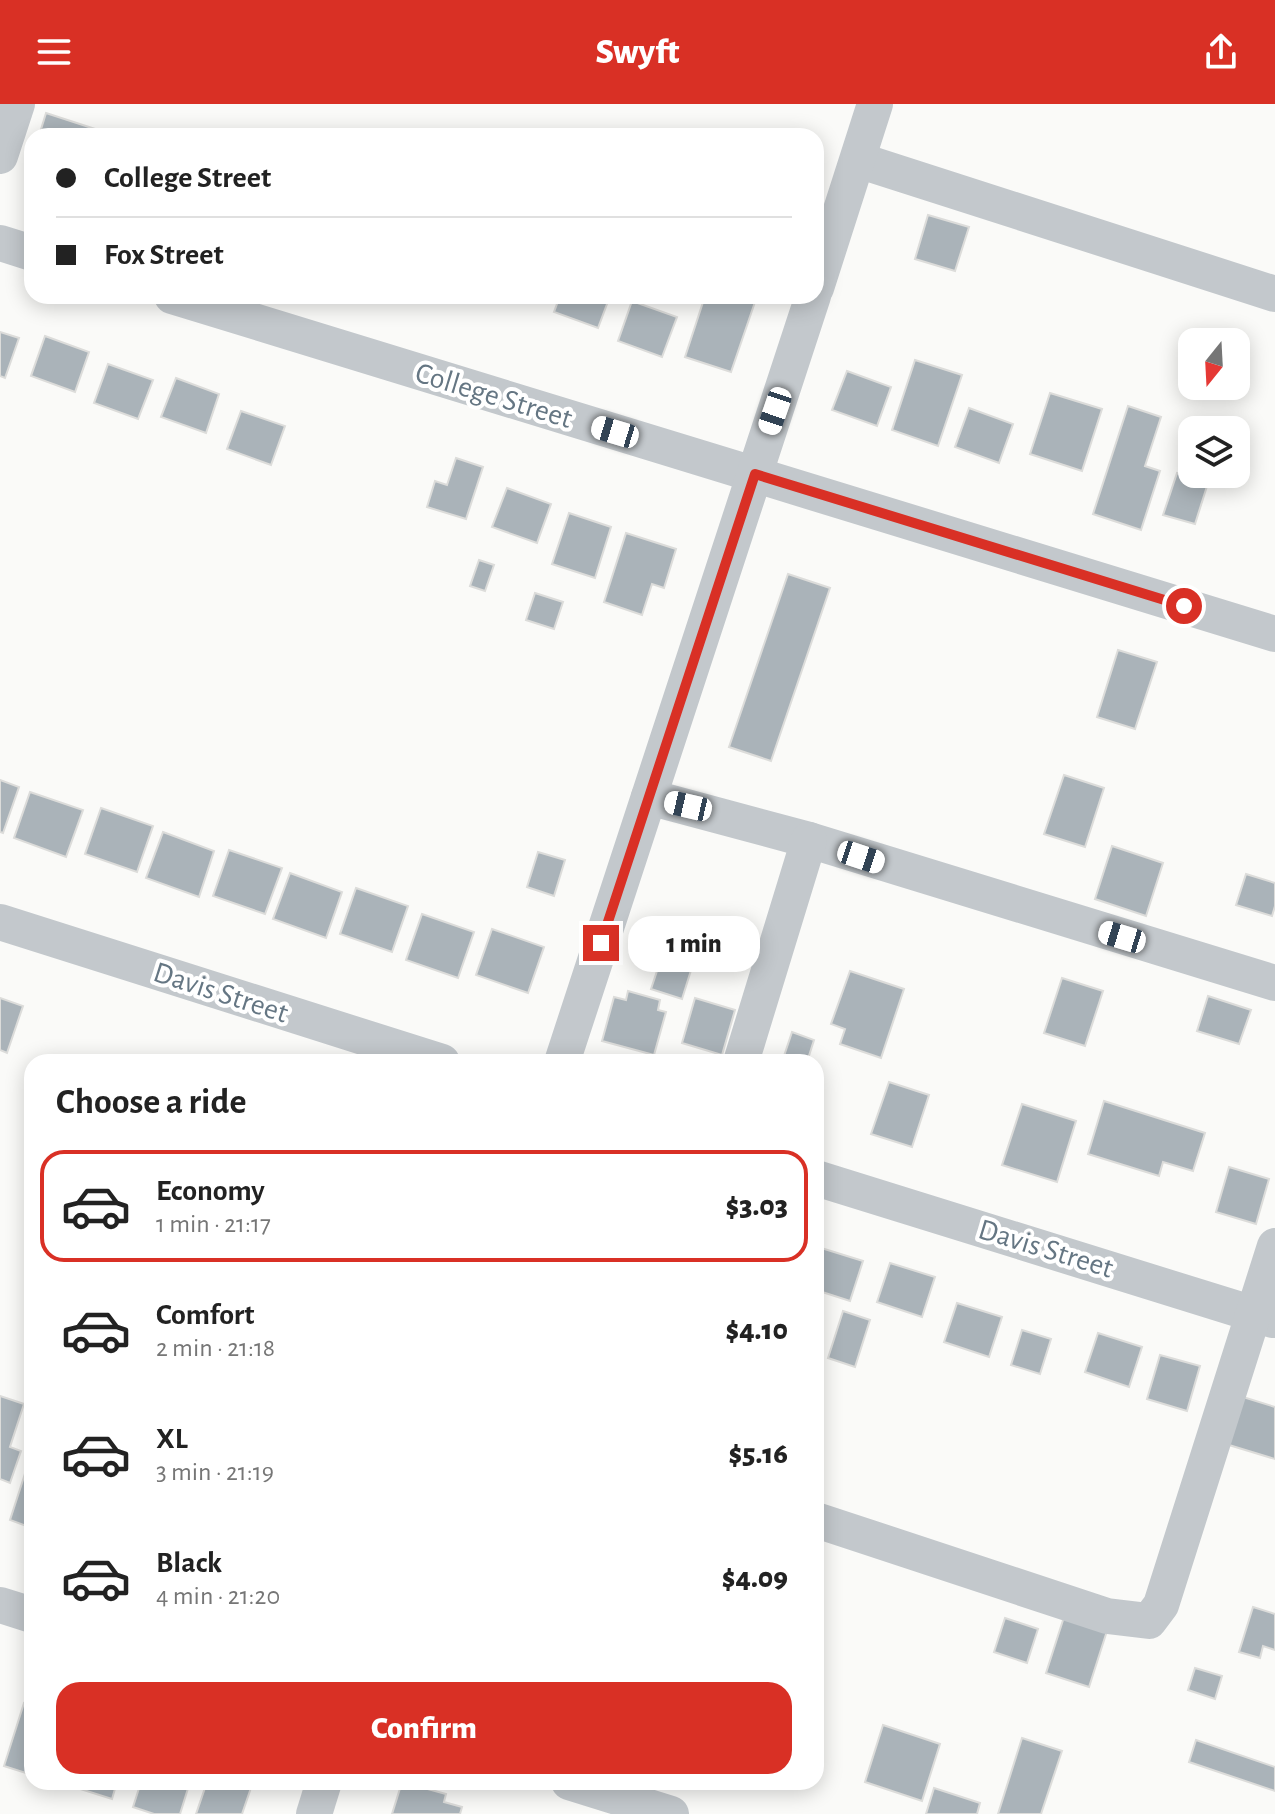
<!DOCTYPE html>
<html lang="en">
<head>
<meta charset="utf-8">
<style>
	body { margin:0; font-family:"Alegreya Sans",sans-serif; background:#f6f6f6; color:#222; height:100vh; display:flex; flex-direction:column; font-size:30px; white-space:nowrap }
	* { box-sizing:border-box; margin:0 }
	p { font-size:26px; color:#767676 }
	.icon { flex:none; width:44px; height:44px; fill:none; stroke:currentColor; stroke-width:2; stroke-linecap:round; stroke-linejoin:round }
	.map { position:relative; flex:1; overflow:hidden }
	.drawer { position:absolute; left:24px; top:950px; width:800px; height:736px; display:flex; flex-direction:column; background:#fff; border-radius:24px; box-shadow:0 4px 20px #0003 }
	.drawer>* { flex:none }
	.guide { position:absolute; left:24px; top:24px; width:800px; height:176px; border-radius:24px; box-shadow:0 4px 20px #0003; display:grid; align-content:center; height:176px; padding:0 32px; background:#fff }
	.needle { width:52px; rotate:198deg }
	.fabs { position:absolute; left:1178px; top:224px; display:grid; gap:16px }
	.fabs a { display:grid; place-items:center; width:72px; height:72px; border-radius:16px; background:#fff; box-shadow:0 4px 20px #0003; font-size:40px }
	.end { position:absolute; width:36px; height:36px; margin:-18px; border:10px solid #d93025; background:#fff; box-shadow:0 0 0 4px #fff }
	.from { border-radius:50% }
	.bubble { position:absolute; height:56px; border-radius:24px; background:#fff; box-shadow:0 4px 20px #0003; font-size:26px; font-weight:800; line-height:56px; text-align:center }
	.car { position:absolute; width:24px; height:48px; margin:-24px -12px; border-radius:10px; box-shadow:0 0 6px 2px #0007; background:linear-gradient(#fff 24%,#345 0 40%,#fff 0 76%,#345 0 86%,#fff 0) }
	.guide b { display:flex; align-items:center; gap:28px; height:76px; font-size:30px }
	.guide b+b { border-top:2px solid #e0e0e0 }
	.guide i { width:20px; height:20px; background:#222 }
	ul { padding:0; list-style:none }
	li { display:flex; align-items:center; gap:24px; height:112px; margin:0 16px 12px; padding:0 16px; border:4px solid transparent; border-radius:24px }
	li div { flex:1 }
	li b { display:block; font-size:30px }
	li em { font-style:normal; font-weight:800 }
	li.current { border-color:#d93025 }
	li>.icon { width:72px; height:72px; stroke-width:1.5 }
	h2 { padding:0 32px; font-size:36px; line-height:96px }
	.primary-button { display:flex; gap:16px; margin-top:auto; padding:16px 32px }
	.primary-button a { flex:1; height:92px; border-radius:24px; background:#d93025; color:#fff; font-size:32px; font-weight:800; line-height:92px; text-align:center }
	header { display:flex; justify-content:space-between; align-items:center; height:104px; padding:0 32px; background:#d93025; color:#fff; font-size:36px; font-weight:800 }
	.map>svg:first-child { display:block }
	.building { fill:#aab3b9; stroke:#dcdcda; stroke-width:2 }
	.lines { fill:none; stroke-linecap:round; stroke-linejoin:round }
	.minor { stroke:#c3c8cc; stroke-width:36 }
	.route { stroke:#d93025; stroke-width:10 }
	.labels { text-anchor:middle; stroke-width:8; stroke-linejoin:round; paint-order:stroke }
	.street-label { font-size:30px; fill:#657683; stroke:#fff }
</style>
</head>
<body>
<header><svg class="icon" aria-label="menu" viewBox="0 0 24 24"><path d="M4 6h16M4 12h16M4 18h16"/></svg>Swyft<svg class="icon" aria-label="share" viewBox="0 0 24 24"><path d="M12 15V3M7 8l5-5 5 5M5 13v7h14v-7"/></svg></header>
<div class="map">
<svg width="1275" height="1710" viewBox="0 0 1275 1710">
	<rect width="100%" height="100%" fill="#fafaf8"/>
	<g class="building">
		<polygon points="46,9 95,25 93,32 39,32"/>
		<polygon points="928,111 969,123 955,167 915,155"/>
		<polygon points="560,192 610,192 598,224 554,208"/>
		<polygon points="705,192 737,192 755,198 731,268 685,253"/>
		<polygon points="632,197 677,213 662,253 618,237"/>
		<polygon points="0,228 19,234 5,274 0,272"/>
		<polygon points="45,232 89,248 75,288 31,272"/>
		<polygon points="915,256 962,271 938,342 892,326"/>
		<polygon points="108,260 153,276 138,315 94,299"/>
		<polygon points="847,267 891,283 877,322 832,306"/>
		<polygon points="176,274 219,290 206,329 161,313"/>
		<polygon points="1050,289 1102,305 1082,367 1030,350"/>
		<polygon points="1128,302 1161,313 1145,362 1160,367 1141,426 1093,410"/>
		<polygon points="969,304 1013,320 999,359 955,343"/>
		<polygon points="241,307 285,322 271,361 227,345"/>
		<polygon points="456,354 483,363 466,415 427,403 435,377 447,381"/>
		<polygon points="1177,369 1208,379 1195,420 1163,411"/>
		<polygon points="507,384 551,400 537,439 492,423"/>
		<polygon points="569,409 611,423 595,474 552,460"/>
		<polygon points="626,429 676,445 664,484 652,480 642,511 604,498"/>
		<polygon points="479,456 494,461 485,487 470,482"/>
		<polygon points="788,470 830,484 771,657 729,643"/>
		<polygon points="535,489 563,498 554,525 526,516"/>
		<polygon points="1118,546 1157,558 1135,625 1097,613"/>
		<polygon points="1064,671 1104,684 1085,743 1044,730"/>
		<polygon points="0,676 19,683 3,729 0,728"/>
		<polygon points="30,688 83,706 66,753 14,734"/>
		<polygon points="101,704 153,722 137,768 85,750"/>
		<polygon points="163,728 214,747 199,793 146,774"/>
		<polygon points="1112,742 1163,759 1146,812 1095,795"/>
		<polygon points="229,746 282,764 265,810 213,792"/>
		<polygon points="538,748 565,756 554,792 527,783"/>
		<polygon points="290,769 342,788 326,834 273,815"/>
		<polygon points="1246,770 1275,779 1275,802 1272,812 1236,801"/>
		<polygon points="356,784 408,802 392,848 340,830"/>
		<polygon points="422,810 474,828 458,874 406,856"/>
		<polygon points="492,825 544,843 528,889 476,871"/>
		<polygon points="668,834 698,844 682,895 651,885"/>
		<polygon points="850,867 904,885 881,954 840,940 845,925 831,920"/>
		<polygon points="1062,874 1103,887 1085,942 1044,929"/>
		<polygon points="628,887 660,896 658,906 666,908 654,951 602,937 614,893 626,896"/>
		<polygon points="1208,892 1251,906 1239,940 1197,927"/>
		<polygon points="0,894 23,902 7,949 0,946"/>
		<polygon points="695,894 735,906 722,951 682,939"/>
		<polygon points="792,928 814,936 807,958 782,958"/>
		<polygon points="889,978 929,991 912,1043 871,1030"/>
		<polygon points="1104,997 1205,1029 1193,1067 1163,1058 1159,1072 1088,1050"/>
		<polygon points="1022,1000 1076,1017 1057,1078 1002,1061"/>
		<polygon points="1229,1063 1269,1075 1256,1120 1216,1108"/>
		<polygon points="818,1143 863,1157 850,1197 816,1186"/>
		<polygon points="890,1159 935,1173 922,1213 877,1198"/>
		<polygon points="957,1199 1002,1213 989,1253 944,1238"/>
		<polygon points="843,1207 870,1216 855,1263 828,1254"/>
		<polygon points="1022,1226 1051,1235 1040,1270 1011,1261"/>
		<polygon points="1098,1229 1142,1243 1129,1283 1085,1268"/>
		<polygon points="1160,1251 1200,1262 1187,1307 1147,1295"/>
		<polygon points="0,1292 24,1300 10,1343 21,1347 10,1379 0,1375"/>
		<polygon points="1243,1293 1275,1303 1275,1355 1229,1341"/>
		<polygon points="32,1348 32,1424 10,1416"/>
		<polygon points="1253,1503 1275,1510 1275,1546 1263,1542 1260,1554 1239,1548"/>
		<polygon points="1064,1513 1107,1527 1089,1583 1046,1569"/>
		<polygon points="1005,1514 1038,1525 1027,1559 994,1548"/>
		<polygon points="1195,1564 1222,1572 1215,1595 1188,1586"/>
		<polygon points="24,1599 32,1601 32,1671 4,1662"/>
		<polygon points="883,1621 940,1640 922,1697 865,1678"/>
		<polygon points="1022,1634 1062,1647 1041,1710 998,1710"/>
		<polygon points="1196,1636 1275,1663 1275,1687 1189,1658"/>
		<polygon points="72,1678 117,1678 112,1695 71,1682"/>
		<polygon points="141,1678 190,1678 180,1710 154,1710 133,1703"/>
		<polygon points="207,1678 253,1678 242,1710 196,1710"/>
		<polygon points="402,1678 446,1690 444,1698 462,1703 460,1710 392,1710"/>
		<polygon points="934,1684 980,1699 977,1710 926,1710"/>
	</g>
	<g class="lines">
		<g class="minor">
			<polyline points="0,52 17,0"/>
			<polyline points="858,56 1275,190"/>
			<polyline points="0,139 32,149"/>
			<polyline points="816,184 875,0"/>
			<polyline points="172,192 1275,530"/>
			<polyline points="649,693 809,736 1275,879"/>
			<polyline points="0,818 442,958"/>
			<polyline points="562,958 813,192"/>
			<polyline points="741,958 809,736"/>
			<polyline points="816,1074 1273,1216"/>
			<polyline points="816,1416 1107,1512 1149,1517 1161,1501 1275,1142"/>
			<polyline points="0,1501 32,1511"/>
			<polyline points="569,1678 671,1710"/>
			<polyline points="314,1710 324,1678"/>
		</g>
	</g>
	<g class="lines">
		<polyline class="route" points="601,839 755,370 1184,502"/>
	</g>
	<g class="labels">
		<g class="street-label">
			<text transform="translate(494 291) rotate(17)" y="10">College Street</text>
			<text transform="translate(221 888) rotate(18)" y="10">Davis Street</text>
			<text transform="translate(1046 1144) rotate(17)" y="10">Davis Street</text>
		</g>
	</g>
</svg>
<div class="fabs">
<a><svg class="needle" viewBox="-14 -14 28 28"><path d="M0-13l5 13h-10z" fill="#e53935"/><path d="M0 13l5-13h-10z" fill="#767676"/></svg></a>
<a><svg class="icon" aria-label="layers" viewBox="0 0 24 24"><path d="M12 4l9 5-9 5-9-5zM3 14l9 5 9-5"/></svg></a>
</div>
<i class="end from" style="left:1184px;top:502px"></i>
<i class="end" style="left:601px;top:839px"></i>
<div class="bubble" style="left:628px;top:812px;width:132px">1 min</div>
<i class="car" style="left:775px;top:307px;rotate:199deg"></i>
<i class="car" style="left:615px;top:328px;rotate:287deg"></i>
<i class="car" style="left:688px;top:702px;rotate:283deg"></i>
<i class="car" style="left:861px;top:753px;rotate:108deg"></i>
<i class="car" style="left:1122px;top:833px;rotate:287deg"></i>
<div class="guide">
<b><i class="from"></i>College Street</b>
<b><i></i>Fox Street</b>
</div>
<section class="drawer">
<h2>Choose a ride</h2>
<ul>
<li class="current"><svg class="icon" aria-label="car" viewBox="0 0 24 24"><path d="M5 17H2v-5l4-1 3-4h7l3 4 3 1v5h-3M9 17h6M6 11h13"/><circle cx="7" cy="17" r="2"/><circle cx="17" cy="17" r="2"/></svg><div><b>Economy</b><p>1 min · 21:17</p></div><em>$3.03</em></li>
<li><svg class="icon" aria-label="car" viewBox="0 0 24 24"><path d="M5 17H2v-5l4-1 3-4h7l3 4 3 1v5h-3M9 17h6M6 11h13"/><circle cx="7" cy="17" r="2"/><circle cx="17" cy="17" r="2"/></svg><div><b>Comfort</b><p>2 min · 21:18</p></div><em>$4.10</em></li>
<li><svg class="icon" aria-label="car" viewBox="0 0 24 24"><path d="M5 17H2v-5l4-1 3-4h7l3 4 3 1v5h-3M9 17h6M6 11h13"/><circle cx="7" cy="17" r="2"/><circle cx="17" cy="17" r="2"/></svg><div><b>XL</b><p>3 min · 21:19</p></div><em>$5.16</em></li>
<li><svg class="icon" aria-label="car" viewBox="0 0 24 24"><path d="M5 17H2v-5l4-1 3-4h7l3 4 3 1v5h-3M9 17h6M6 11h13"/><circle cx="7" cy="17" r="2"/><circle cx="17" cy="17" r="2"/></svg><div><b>Black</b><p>4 min · 21:20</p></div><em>$4.09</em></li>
</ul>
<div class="primary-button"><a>Confirm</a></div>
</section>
</div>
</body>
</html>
